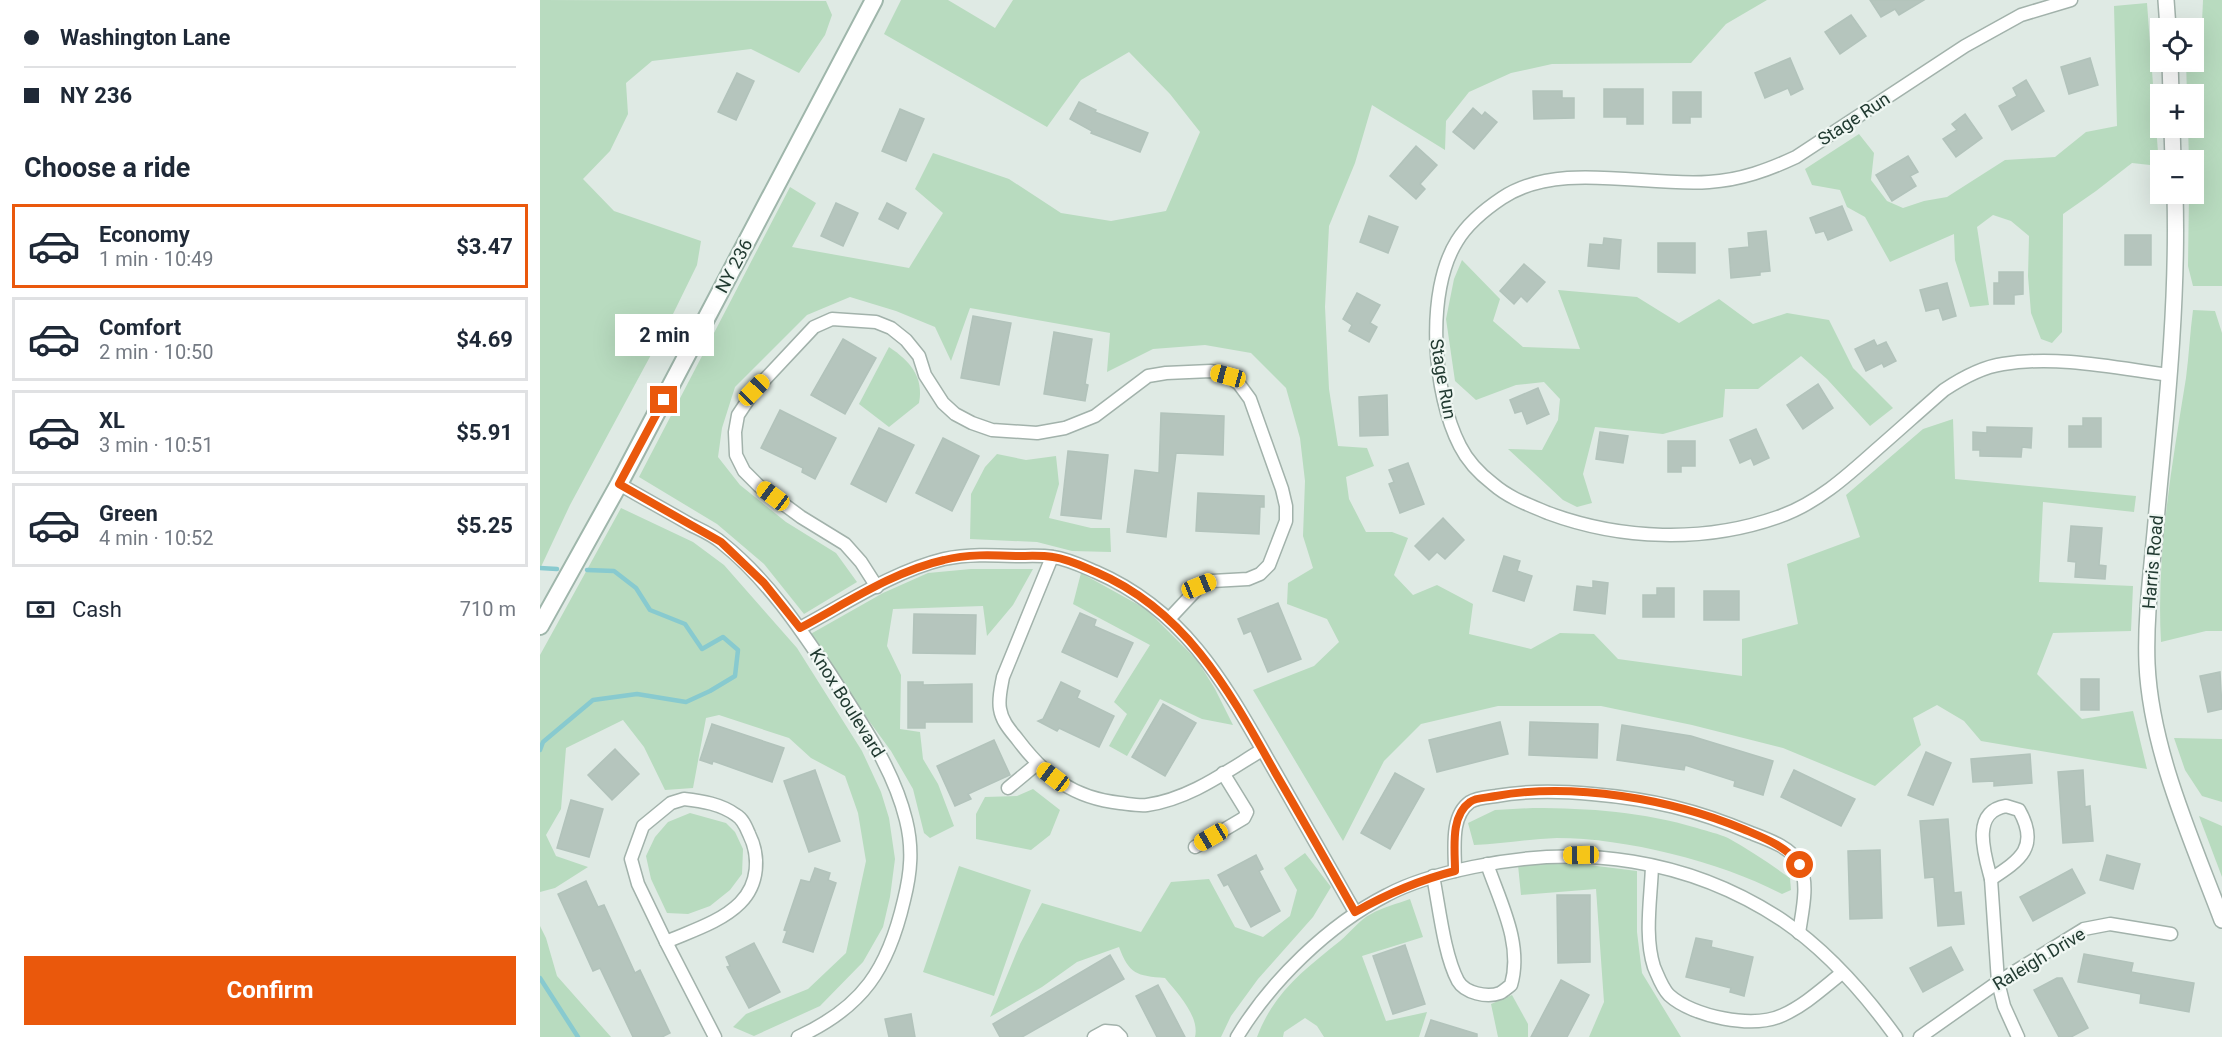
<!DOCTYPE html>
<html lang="en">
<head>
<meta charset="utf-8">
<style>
	body { margin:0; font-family:Roboto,sans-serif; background:#f6f6f7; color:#1f2937; height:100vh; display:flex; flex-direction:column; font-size:22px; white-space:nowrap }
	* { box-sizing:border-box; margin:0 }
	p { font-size:20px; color:#747a83 }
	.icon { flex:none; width:33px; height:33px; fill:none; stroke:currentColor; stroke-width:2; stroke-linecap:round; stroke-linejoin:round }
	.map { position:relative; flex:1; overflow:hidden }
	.sheet { display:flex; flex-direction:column; background:#fff; width:540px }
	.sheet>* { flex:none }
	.top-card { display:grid; align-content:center; height:132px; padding:0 24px; background:#fff }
	.fabs { position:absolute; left:1610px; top:18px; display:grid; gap:12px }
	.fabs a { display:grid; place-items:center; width:54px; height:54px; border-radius:0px; background:#fff; box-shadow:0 6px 24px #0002; font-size:30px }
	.end { position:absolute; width:27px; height:27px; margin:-14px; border:8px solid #ea580c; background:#fff; box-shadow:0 0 0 3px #fff }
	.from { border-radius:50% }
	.bubble { position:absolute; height:42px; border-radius:0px; background:#fff; box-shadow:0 6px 24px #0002; font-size:20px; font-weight:700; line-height:42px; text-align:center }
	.car { position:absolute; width:18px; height:36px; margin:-18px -9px; border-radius:8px; box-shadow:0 0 4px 2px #0007; background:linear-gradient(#f5c518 24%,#345 0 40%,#f5c518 0 76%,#345 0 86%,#f5c518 0) }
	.top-card b { display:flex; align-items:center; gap:21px; height:57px; font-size:22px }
	.top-card b+b { border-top:2px solid #e0e1e3 }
	.top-card i { width:15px; height:15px; background:#1f2937 }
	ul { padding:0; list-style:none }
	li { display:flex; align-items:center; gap:18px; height:84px; margin:0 12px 9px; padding:0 12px; border:3px solid #e0e1e3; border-radius:0px }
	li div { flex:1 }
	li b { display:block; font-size:22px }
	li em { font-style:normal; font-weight:700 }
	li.active { border-color:#ea580c }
	li>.icon { width:54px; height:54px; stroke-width:1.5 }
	h2 { padding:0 24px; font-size:27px; line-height:72px }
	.pay { display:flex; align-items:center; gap:15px; height:66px; padding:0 24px; font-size:22px }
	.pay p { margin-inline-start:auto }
	.button { display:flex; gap:12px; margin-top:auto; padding:12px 24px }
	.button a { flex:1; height:69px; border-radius:0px; background:#ea580c; color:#fff; font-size:24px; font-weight:700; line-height:69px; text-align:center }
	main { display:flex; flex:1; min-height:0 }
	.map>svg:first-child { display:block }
	.green { fill:#b8dbbf }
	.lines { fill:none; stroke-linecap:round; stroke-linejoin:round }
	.stream { stroke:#88cacf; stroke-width:4.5 }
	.building { fill:#b5c5bd; stroke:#b2c3bb; stroke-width:1.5 }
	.minor-casing { stroke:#a2b2ab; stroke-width:15 }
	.tertiary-casing { stroke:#a2b2ab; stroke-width:18 }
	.secondary-casing { stroke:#9fb6ab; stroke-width:20 }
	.minor { stroke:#fff; stroke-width:12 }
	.tertiary { stroke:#fff; stroke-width:15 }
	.secondary { stroke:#fff; stroke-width:16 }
	.route { stroke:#ea580c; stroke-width:8 }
	.labels { text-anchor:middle; stroke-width:4.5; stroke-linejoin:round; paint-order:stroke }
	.street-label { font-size:18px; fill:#213a31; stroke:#f0f7f3 }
</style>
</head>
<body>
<main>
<section class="sheet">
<div class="top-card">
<b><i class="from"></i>Washington Lane</b>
<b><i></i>NY 236</b>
</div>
<h2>Choose a ride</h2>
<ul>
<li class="active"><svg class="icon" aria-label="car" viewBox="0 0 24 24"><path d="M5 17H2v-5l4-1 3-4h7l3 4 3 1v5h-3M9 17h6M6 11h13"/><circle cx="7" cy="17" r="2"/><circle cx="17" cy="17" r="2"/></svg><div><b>Economy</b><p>1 min · 10:49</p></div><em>$3.47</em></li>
<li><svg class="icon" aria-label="car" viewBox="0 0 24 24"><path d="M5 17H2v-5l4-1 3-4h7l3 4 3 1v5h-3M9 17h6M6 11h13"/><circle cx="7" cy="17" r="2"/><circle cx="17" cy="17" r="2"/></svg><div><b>Comfort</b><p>2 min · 10:50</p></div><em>$4.69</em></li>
<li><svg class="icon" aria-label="car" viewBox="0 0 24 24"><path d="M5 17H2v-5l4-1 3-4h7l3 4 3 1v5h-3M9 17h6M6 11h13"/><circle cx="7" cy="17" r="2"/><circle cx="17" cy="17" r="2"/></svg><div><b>XL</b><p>3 min · 10:51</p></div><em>$5.91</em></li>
<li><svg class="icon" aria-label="car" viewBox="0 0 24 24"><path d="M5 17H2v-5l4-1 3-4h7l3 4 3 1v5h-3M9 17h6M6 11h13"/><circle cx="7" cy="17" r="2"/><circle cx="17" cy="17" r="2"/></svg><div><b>Green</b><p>4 min · 10:52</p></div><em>$5.25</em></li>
</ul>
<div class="pay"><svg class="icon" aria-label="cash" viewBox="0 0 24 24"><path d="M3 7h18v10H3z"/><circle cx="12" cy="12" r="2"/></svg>Cash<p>710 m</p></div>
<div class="button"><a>Confirm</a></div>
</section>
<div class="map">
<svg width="1682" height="1037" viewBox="0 0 1682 1037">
	<rect width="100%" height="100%" fill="#dfeae4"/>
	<g class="green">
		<polygon points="0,0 286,1 292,15 285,35 259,73 211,49 112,61 86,83 88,114 70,151 43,179 74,211 161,241 157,265 133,314 30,505 0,569"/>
		<polygon points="361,0 408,0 455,28 473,0 1227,0 1186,24 1151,63 1012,64 971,73 929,92 906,121 905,150 832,105 815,163 789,226 785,307 789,389 798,446 827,448 834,466 806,477 809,499 826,532 852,532 868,538 854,575 873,595 897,585 933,604 929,634 991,649 1020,633 1054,634 1078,659 1202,676 1202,639 1258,624 1247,564 1320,537 1306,495 1383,429 1413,419 1415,479 1596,496 1594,512 1503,502 1499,582 1593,586 1591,631 1513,633 1497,674 1542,719 1593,711 1607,769 1441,741 1424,721 1397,705 1373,718 1381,745 1335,786 1243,748 1152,725 1061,706 958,706 881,724 844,761 803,841 713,690 774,666 799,642 787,619 747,604 748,583 773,568 763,536 765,481 760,438 746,388 711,353 665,345 613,349 567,372 570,333 430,308 411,361 395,327 356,311 310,297 267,315 195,387 182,428 178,457 200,485 246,522 296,553 317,582 264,614 224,564 177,524 99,477 250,187 276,203 252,247 369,268 403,213 375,189 393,153 469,179 521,213 571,221 626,211 660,132 630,94 589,52 541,80 507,127 344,34"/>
		<polygon points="1663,0 1682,0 1682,286 1653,286 1648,266 1649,194 1653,194 1653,160 1649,160 1648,128 1653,128 1653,94 1647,94 1646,62 1653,62 1653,28 1647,28 1662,23"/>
		<polygon points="1607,3 1619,166 1592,163 1556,191 1523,214 1522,332 1512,343 1501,339 1491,313 1488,276 1489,236 1471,221 1453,215 1437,227 1449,305 1430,307 1415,260 1414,234 1350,262 1325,217 1307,207 1300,190 1272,185 1265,169 1319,134 1334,153 1331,180 1347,201 1363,208 1384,201 1407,197 1465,160 1515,157 1546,132 1577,126 1574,6"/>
		<polygon points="922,260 960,299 953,321 983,347 1040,349 1018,290 1097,297 1139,323 1179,299 1213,324 1247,313 1289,320 1313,368 1353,408 1330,426 1287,379 1261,356 1218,389 1185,389 1183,417 1123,434 1055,427 1043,474 1052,503 1037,507 1023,500 968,449 1002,450 1018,420 1020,399 1004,382 976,385 936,400 915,381 906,319 914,279"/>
		<path d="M1653,310L1675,311L1682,333V631H1666L1621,642C1616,554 1632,465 1646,378C1649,355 1650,332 1653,310Z"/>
		<path d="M349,347C370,361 384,377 379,403L349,427L319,404Z"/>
		<polygon points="457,454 486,460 516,456 519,484 509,518 551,528 570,528 571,552 532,551 497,542 430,539 431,494 445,467"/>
		<polygon points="81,508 153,542 184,565 257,648 322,751 341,792 349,818 355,859 350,897 343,927 323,962 280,1006 214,1036 193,1027 206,1014 268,989 306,953 326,861 318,813 305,776 271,758 249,738 179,715 166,718 153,788 125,790 104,747 83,720 26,748 21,809 6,835 16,856 48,867 15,888 0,892 0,655"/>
		<polygon points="431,569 493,569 473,605 447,636 443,606 353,609 347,646 361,675 360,729 380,732 383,759 398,784 414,826 390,838 384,833 373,789 351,751 267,636 343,593 388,573"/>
		<polygon points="541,573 606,609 657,660 675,689 693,725 662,719 620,699 587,756 569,746 587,714 574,702 610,645 533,604"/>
		<polygon points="1634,738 1682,739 1682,802 1662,796 1645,770"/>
		<polygon points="493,789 520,810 510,835 491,850 436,839 436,814 445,797 477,796"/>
		<path d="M993,808C1049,808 1104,812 1157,828C1167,831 1179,834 1188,838C1210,850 1230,864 1250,878L1251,890L1242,894C1181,862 1086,838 1017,838C989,839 962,844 934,845L928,823L955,810Z"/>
		<polygon points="150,813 186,823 195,832 203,849 202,874 190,890 170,906 148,914 127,913 111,879 106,856 115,837 128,822"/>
		<polygon points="1659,816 1682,826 1682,877"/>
		<path d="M765,853L791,887L773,917L718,979L691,1016L681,1037H655C660,1016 637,993 625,978C597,976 589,974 579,947L537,962L502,987L450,1017L480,944L502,903L601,932L631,882L669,879L695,927L723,937L750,916L757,890L744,868Z"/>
		<polygon points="1033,863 1097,871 1097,932 1102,973 1141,1037 1049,1037 1064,1002 1056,889 981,895 978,865"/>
		<polygon points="419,866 491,890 454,996 383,972"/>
		<path d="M870,899L883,937L822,956L846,1021L887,1012L879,1037H784L777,1026L765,1018L744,1032L743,1037H717C734,992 764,970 800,941C810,933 820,919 831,914C843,907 857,904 870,899Z"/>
		<polygon points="0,926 6,938 17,976 71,1037 0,1037"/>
		<polygon points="972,995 988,1024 988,1037 958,1037 951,1004"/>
	</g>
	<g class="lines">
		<g class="stream">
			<polyline points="0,568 17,569"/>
			<polyline points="0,750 3,742 53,700 97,694 146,702 170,691 195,676 198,650 183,637 162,649 145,624 110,610 96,588 74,571 47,570"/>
			<polyline points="0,978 38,1037"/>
		</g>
	</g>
	<g class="building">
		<polygon points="1330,0 1384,0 1359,15 1355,9 1341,17"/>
		<polygon points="1311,15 1326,36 1300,54 1285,32"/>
		<polygon points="1250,58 1263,89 1251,95 1248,88 1225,98 1215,73"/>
		<polygon points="1550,58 1558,85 1529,94 1521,67"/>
		<polygon points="197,73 214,81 196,120 178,112"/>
		<polygon points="1486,80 1504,111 1472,130 1459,106 1477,96 1473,88"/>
		<polygon points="1064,89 1103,89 1103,124 1087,124 1087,117 1064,117"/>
		<polygon points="993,91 1022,91 1022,98 1034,98 1034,118 994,119"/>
		<polygon points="1133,92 1161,92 1161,117 1150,117 1150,123 1133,123"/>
		<polygon points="539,102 556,110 555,112 608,133 600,152 551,133 552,131 530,119"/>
		<polygon points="933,108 942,116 945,112 957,122 934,149 913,132"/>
		<polygon points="360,109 384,119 366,161 342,151"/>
		<polygon points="1425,114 1442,138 1416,157 1403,139 1417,130 1412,124"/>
		<polygon points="876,146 897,165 880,184 885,189 876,199 850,176"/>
		<polygon points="1368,156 1378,172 1370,176 1376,186 1352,201 1336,175"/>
		<polygon points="296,203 318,213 303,246 281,236"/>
		<polygon points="347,203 366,213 358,229 339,219"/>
		<polygon points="1302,206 1312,230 1288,240 1284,231 1276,233 1270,218"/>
		<polygon points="829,216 858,227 848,253 820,242"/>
		<polygon points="1226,231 1230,271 1220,272 1220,275 1191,278 1189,249 1209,247 1208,233"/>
		<rect x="1585" y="235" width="26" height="30"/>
		<polygon points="1064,238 1081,240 1079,269 1048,266 1050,244 1063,245"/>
		<polygon points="1118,243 1155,243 1155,273 1118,272"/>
		<polygon points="984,264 1005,282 987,302 981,296 974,304 960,291"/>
		<polygon points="1459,272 1483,272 1483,294 1474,295 1474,304 1454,304 1454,283 1459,283"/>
		<polygon points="1407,283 1416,316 1403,320 1399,308 1386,311 1380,290"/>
		<polygon points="817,293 840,305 830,323 837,327 829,342 809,331 812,325 803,319"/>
		<polygon points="433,316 471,323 459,385 421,378"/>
		<polygon points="514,332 552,339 545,384 548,385 545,401 504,394"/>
		<polygon points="303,339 336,358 305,414 271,395"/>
		<polygon points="1334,340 1337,346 1346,342 1356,361 1344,367 1342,363 1326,371 1315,349"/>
		<polygon points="1278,384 1293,408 1263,429 1247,405"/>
		<polygon points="998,388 1009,414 987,424 982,411 975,413 970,400"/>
		<polygon points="847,395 848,435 820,436 819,397"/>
		<polygon points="240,410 296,438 275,479 262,472 263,468 221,448"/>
		<polygon points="621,413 684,416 683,455 636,453 626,537 587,532 595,470 619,473"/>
		<polygon points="1543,418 1561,418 1561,447 1529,447 1529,426 1543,426"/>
		<polygon points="1447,427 1492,428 1491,448 1482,447 1481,457 1440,456 1440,450 1433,450 1433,432 1447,433"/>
		<polygon points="339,428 374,445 346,502 311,484"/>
		<polygon points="1216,429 1229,458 1214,465 1211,458 1200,463 1190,440"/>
		<polygon points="1060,432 1088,436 1083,463 1056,459"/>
		<polygon points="403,438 439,456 412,511 376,493"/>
		<polygon points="1128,441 1155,441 1155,466 1141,466 1141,472 1128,472"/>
		<polygon points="528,451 568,455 561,519 521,515"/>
		<polygon points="868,463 884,504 860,513 849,484 854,482 849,470"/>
		<polygon points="658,493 724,496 724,507 720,507 719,534 656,531"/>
		<polygon points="903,518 924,540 905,559 897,552 889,560 875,546"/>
		<polygon points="1531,526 1562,528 1559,565 1566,566 1565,579 1535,577 1536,562 1528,561"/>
		<polygon points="964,556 980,561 977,571 992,576 984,601 953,591"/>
		<polygon points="1053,581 1068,583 1065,614 1034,610 1037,586 1053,588"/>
		<polygon points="1117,588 1134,588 1134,617 1103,617 1103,595 1117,595"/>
		<rect x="1164" y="591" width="35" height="29"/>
		<polygon points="738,603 761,659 728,672 711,631 704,634 698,619"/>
		<polygon points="540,613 556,620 554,626 593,643 577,677 522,652"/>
		<polygon points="374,614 436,615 435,654 373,653"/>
		<polygon points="1680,672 1682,709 1668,712 1660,676"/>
		<rect x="1541" y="679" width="18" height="31"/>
		<polygon points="368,682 383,682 383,685 432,684 432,722 385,722 385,728 368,728"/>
		<polygon points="521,682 540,691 537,698 574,716 559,747 519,728 517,731 498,721 503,719"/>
		<polygon points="623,704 656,723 625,776 592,757"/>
		<polygon points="960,722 968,754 897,772 889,740"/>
		<polygon points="990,722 1058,724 1057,758 989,755"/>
		<polygon points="172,724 244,748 232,782 173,761 172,764 160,760"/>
		<polygon points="1082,725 1151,736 1233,761 1223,795 1194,786 1195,781 1145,765 1144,770 1077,760"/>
		<polygon points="454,740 470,775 428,794 431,799 415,806 397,766"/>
		<polygon points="75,749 99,774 72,800 48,775"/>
		<polygon points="1386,752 1411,763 1393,805 1368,795"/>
		<polygon points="1490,754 1492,783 1454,786 1454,781 1433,782 1431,759"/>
		<polygon points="275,770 300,841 269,852 244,781"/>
		<polygon points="1254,770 1315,799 1301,826 1241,797"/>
		<polygon points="1543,770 1545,807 1550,806 1553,841 1523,843 1518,772"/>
		<polygon points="855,773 884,789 850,849 821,833"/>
		<polygon points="31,800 63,809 49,857 17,848"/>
		<polygon points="1408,819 1414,893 1421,892 1424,924 1398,926 1394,877 1385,878 1380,821"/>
		<polygon points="1340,850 1342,918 1310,919 1308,851"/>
		<polygon points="716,855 723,869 719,871 740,911 711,927 688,884 684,886 678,875"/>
		<polygon points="1567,855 1600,864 1593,889 1560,880"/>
		<polygon points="275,868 290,873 288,880 296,883 273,952 243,942 247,931 244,930 261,880 270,882"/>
		<polygon points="1532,869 1545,893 1493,921 1480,897"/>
		<polygon points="46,881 58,907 64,905 95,973 100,970 130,1033 122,1037 93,1037 60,968 53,971 18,894"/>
		<polygon points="1017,895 1050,895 1050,962 1018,963"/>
		<polygon points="1156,938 1172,941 1171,947 1213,957 1204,996 1190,992 1191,988 1146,977"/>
		<polygon points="214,943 240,992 209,1008 187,967 190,966 186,957"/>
		<polygon points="865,945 885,1004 853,1014 833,956"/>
		<polygon points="1411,947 1423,970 1383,992 1370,968"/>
		<polygon points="1544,954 1593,963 1591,972 1654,983 1649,1012 1600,1003 1601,994 1538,982"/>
		<polygon points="570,955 584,979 482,1037 460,1037 453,1024"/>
		<polygon points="1517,978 1522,978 1548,1028 1531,1037 1519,1037 1494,990"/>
		<polygon points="1021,980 1049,995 1027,1037 991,1037"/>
		<polygon points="618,985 645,1037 617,1037 596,996"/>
		<polygon points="371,1014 375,1037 349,1037 345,1019"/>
		<polygon points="891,1020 937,1034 937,1037 885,1037"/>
	</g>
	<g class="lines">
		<g class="minor-casing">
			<g id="minor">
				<path d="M1531,0L1481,15L1425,46L1256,157C1228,170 1201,180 1169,182C1105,187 1019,160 962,198C944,210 928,223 917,241C885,292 893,394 920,446C927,460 940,474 953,484C969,498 989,505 1008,513C1081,540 1164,543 1238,517C1276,504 1306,477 1336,450C1359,430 1381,410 1404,390C1422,378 1442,367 1463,364C1518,355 1576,368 1629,375"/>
				<path d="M79,484C103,498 127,511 151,525C161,530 173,535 182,543C227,579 260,628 291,675C320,721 353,767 366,820C373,848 371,872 364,900C348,969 323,1007 258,1037"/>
				<path d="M512,557L463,677C461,688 458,699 460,709C462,722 471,731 478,740C506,777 534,798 580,803C589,804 599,806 607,805C650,799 687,771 722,750"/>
				<polyline points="337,587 321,562 305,544 261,517 219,486 204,471 196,455 195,432 198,415 214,391 274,327 292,319 336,322 351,328 366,340 379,356 385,375 403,403 415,414 432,423 452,430 497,433 525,428 555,416 608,376 626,373 671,371 688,376 699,384 710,399 742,489 746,506 746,521 729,565 720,574 708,579 672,581 659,587 629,619"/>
				<path d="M260,628C305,604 354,571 404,559C427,554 452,555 476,556C488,556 501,555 513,557C528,559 542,566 556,572C648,612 687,688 734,770C761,818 788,865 815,912"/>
				<polyline points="468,788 497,764"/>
				<path d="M144,799C162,801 181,804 196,815C203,819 206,827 209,834C220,856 219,884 200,903C181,922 151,931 126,942L98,884L91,859L103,826L131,803Z"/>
				<path d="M1466,806L1479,810C1500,847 1480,860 1451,879C1445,856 1430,812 1466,806Z"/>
				<polyline points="655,847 704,818 707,812 683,773"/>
				<path d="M1112,866C1111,898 1104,936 1114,967C1118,976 1122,988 1129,995C1153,1017 1213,1029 1243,1015C1265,1005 1283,988 1302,973"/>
				<path d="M915,871C915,849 910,816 930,802C936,798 949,797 956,796C989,790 1020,791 1052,794C1111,799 1157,810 1211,833C1227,839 1253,848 1260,865C1269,885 1262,912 1259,933"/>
				<path d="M893,876C899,906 904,955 918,981C925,993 947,998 960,993C964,991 968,987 971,985C983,944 960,902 947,864"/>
				<polyline points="1451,879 1458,982 1464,1006 1478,1037"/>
				<polyline points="126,942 175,1037"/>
				<polyline points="554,1037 565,1031 576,1032 581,1037"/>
				<path d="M697,1037C731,981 788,925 847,895C873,881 904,873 933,867C1041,844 1148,858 1242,920C1286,950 1325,994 1356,1037"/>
				<polyline points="1380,1037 1458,982 1544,929 1570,924 1631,934"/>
			</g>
		</g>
		<g class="tertiary-casing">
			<g id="tertiary">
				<polyline points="1626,0 1628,28"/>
				<polyline points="1630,62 1631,94"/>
				<polyline points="1632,128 1633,160"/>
				<path d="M1635,194C1638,300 1627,405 1617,510C1613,561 1605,613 1607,664C1611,751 1652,840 1682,920"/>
			</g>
		</g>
		<g class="secondary-casing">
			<polyline id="secondary" points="0,626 79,484 334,0"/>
		</g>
		<use href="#minor" class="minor"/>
		<use href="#tertiary" class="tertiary"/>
		<use href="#secondary" class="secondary"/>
	</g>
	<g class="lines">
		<path class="route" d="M124,400L79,484L181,542L224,583L260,628C305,604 354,571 404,560C427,554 452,555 476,556C488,556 501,555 513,557C528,559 542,566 556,572C647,611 690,692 736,774C763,820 789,866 815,912C847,894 879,880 915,871C915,849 910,816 930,802C936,797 948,798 956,796C1033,782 1131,799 1203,829C1224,838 1246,846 1260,865"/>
	</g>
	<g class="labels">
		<g class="street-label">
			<text transform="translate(1314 119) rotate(-33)" y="6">Stage Run</text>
			<text transform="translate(194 266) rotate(-62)" y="6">NY 236</text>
			<text transform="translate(903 379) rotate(80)" y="6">Stage Run</text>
			<text transform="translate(1613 562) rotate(-85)" y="6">Harris Road</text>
			<text transform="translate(307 703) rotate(58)" y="6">Knox Boulevard</text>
			<text transform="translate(1499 959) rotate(-31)" y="6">Raleigh Drive</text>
		</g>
	</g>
</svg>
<div class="fabs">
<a><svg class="icon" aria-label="locate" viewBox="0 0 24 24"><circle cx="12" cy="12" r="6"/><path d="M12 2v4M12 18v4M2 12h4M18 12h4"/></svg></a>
<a>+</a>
<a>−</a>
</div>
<i class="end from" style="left:1260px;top:865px"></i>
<i class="end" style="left:124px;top:400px"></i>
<div class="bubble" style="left:75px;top:314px;width:99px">2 min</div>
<i class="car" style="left:688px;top:376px;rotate:285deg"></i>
<i class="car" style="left:214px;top:390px;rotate:44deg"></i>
<i class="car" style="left:233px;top:496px;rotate:307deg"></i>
<i class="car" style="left:659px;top:586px;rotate:68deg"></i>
<i class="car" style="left:513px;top:777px;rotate:307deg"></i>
<i class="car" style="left:671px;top:837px;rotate:240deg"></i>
<i class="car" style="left:1041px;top:855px;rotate:269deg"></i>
</div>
</main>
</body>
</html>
